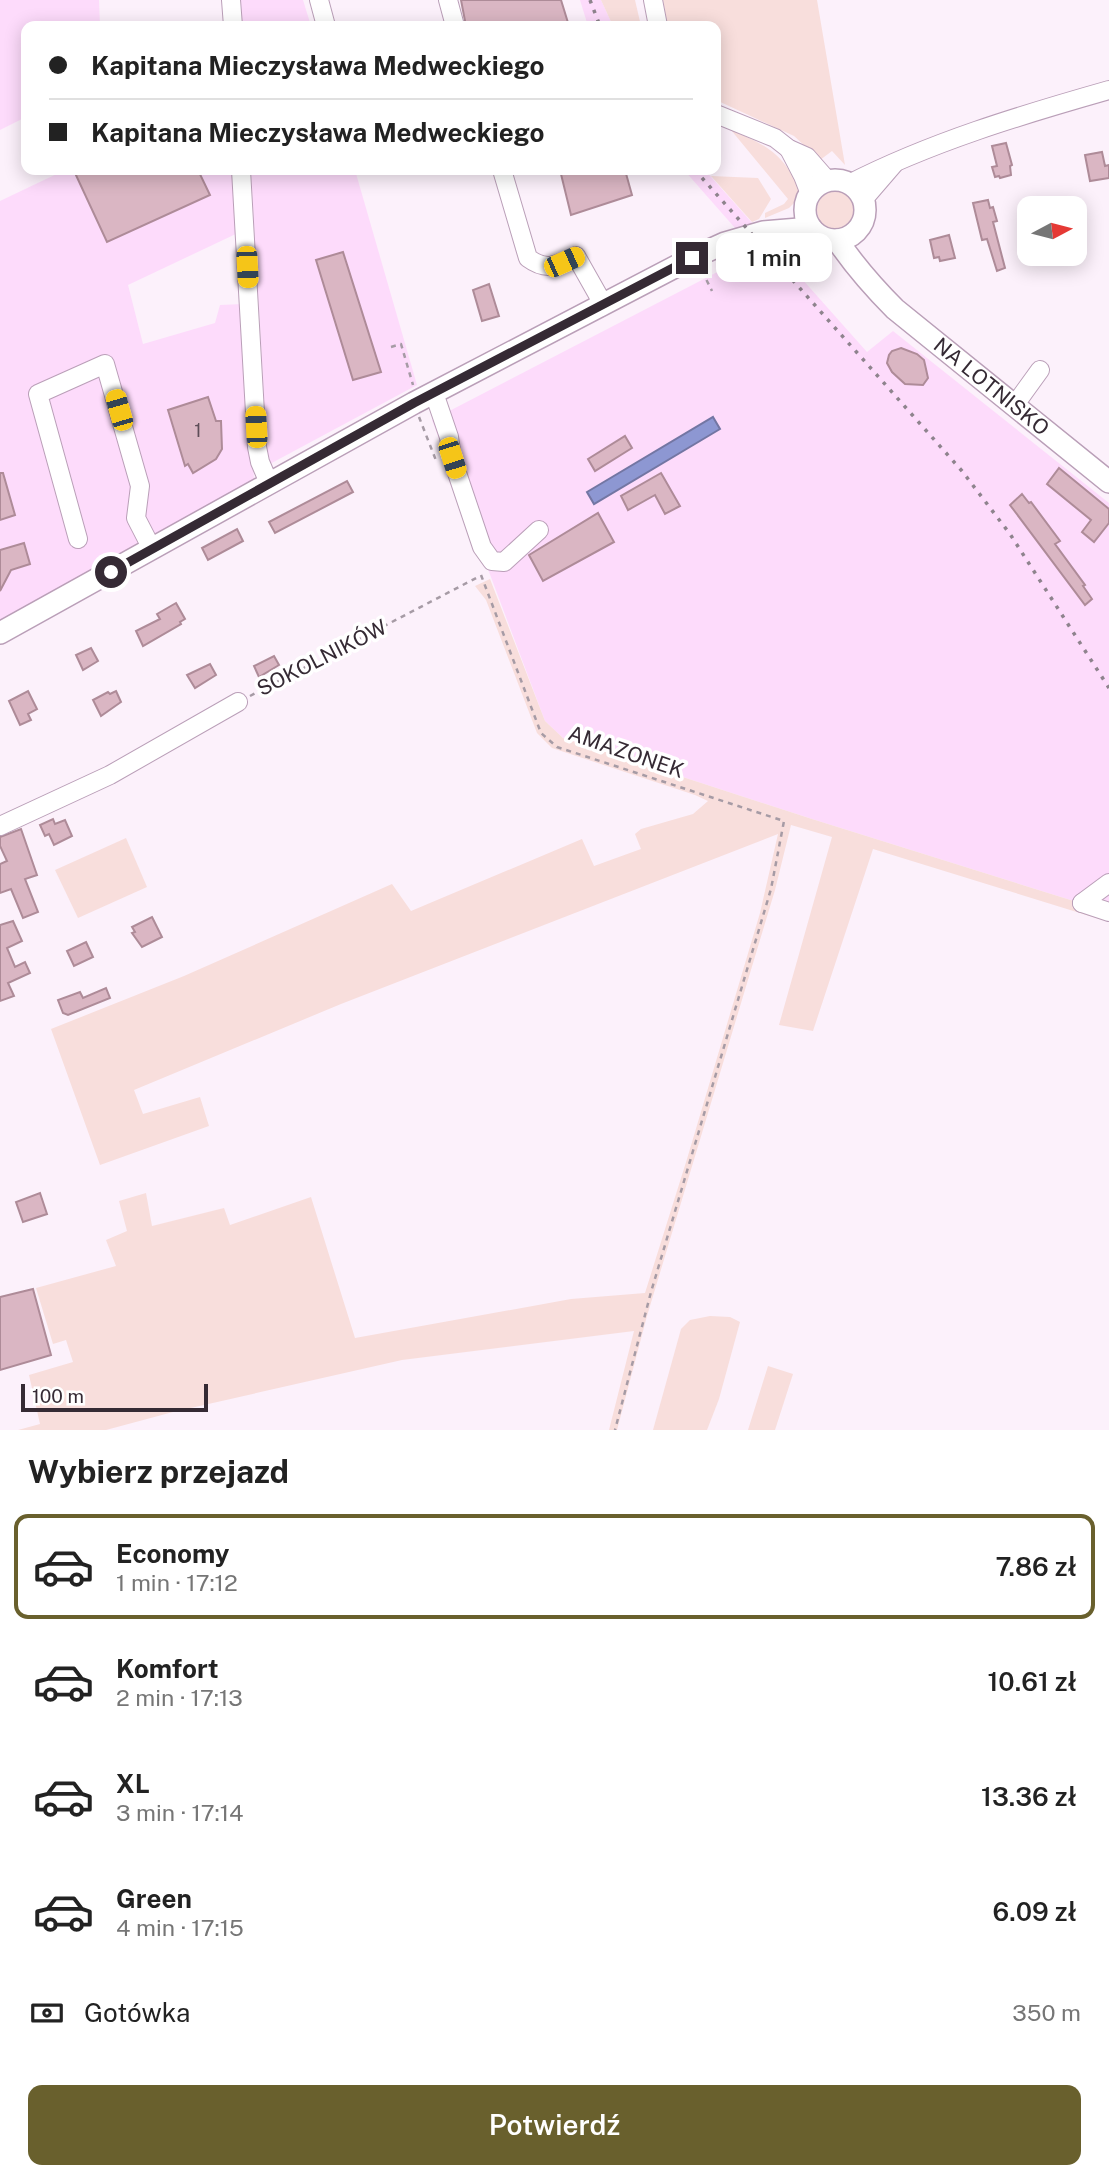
<!DOCTYPE html>
<html lang="pl">
<head>
<meta charset="utf-8">
<style>
	body { margin:0; font-family:"Public Sans",sans-serif; background:#f2f2f2; color:#222; height:100vh; display:flex; flex-direction:column; font-size:26px; white-space:nowrap }
	* { box-sizing:border-box; margin:0 }
	p { font-size:23px; color:#767676 }
	.icon { flex:none; width:38px; height:38px; fill:none; stroke:currentColor; stroke-width:2; stroke-linecap:round; stroke-linejoin:round }
	.map { position:relative; height:1430px; overflow:hidden }
	.details { display:flex; flex-direction:column; background:#fff; flex:1 }
	.details>* { flex:none }
	.hud { position:absolute; left:21px; top:21px; width:700px; height:154px; border-radius:14px; box-shadow:0 4px 18px #0003; display:grid; align-content:center; height:154px; padding:0 28px; background:#fff }
	.needle { width:46px; rotate:83deg }
	.fabs { position:absolute; left:1017px; top:196px; display:grid; gap:14px }
	.fabs a { display:grid; place-items:center; width:70px; height:70px; border-radius:14px; background:#fff; box-shadow:0 4px 18px #0003; font-size:35px }
	.scale { position:absolute; left:21px; bottom:18px; width:187px; box-sizing:border-box; padding-left:7px; border:4px solid #352a34; border-top:0; font-size:19px; line-height:24px; white-space:nowrap; color:#352a34; -webkit-text-stroke:5px #fff; paint-order:stroke }
	.end { position:absolute; width:32px; height:32px; margin:-16px; border:9px solid #352a34; background:#fff; box-shadow:0 0 0 4px #fff }
	.from { border-radius:50% }
	.bubble { position:absolute; height:49px; border-radius:14px; background:#fff; box-shadow:0 4px 18px #0003; font-size:23px; font-weight:600; line-height:49px; text-align:center }
	.car { position:absolute; width:21px; height:42px; margin:-21px -10px; border-radius:9px; box-shadow:0 0 5px 2px #0007; background:linear-gradient(#f5c518 24%,#345 0 40%,#f5c518 0 76%,#345 0 86%,#f5c518 0) }
	.hud b { display:flex; align-items:center; gap:24px; height:66px; font-size:26px }
	.hud b+b { border-top:2px solid #e0e0e0 }
	.hud i { width:18px; height:18px; background:#222 }
	ul { padding:0; list-style:none }
	li { display:flex; align-items:center; gap:21px; height:105px; margin:0 14px 10px; padding:0 14px; border:4px solid transparent; border-radius:14px }
	li div { flex:1 }
	li b { display:block; font-size:26px }
	li em { font-style:normal; font-weight:600 }
	li.active { border-color:#69602d }
	li>.icon { width:63px; height:63px; stroke-width:1.5 }
	h2 { padding:0 28px; font-size:32px; line-height:84px }
	.pay { display:flex; align-items:center; gap:18px; height:77px; padding:0 28px; font-size:26px }
	.pay p { margin-inline-start:auto }
	.primary-button { display:flex; gap:14px; margin-top:auto; padding:14px 28px }
	.primary-button a { flex:1; height:80px; border-radius:14px; background:#69602d; color:#fff; font-size:28px; font-weight:600; line-height:80px; text-align:center }
	.map>svg:first-child { display:block }
	.built { fill:#fddbfb }
	.green { fill:#f8dedc }
	.water { fill:#8d97d2; stroke:#7376a3; stroke-width:2 }
	.building { fill:#dab6c3; stroke:#ae8b98; stroke-width:2 }
	.lines { fill:none; stroke-linecap:round; stroke-linejoin:round }
	.minor-casing { stroke:#ba9fb8; stroke-width:20 }
	.major-casing { stroke:#ba9fb8; stroke-width:24 }
	.path { stroke:#a69ba5; stroke-width:2.5; stroke-dasharray:5 5; stroke-linecap:butt }
	.minor { stroke:#fff; stroke-width:18 }
	.major { stroke:#fff; stroke-width:21 }
	.rail { stroke:#8e838d; stroke-width:3.5; stroke-dasharray:3.5 7; stroke-linecap:butt }
	.route { stroke:#352a34; stroke-width:9 }
	.labels { text-anchor:middle; stroke-width:7; stroke-linejoin:round; paint-order:stroke }
	.number-label { font-size:18px; fill:#5e4d58 }
	.street-label { font-size:21px; fill:#352a34; stroke:#fff }
</style>
</head>
<body>
<div class="map">
<svg width="1109" height="1430" viewBox="0 0 1109 1430">
	<rect width="100%" height="100%" fill="#fcf1fb"/>
	<g class="built">
		<polygon points="0,0 99,0 100,26 26,26 26,117 0,130"/>
		<polygon points="241,0 303,0 311,26 242,26"/>
		<polygon points="580,0 601,0 613,26 588,26"/>
		<polygon points="65,170 234,170 240,232 128,285 143,344 215,323 220,305 243,304 254,480 0,620 0,201"/>
		<polygon points="251,170 355,170 417,385 268,465"/>
		<polygon points="684,170 705,170 867,352 893,331 1109,503 1109,912 812,819 563,738 545,721 432,420 754,253 735,228"/>
	</g>
	<g class="green">
		<polygon points="601,0 635,0 641,26 613,26"/>
		<polygon points="663,0 817,0 845,165 832,151 820,160 794,136 716,100 716,26 667,26"/>
		<path d="M731,130C768,146 783,153 800,191L797,200L789,208L765,218V213L784,204L788,199Z"/>
		<polygon points="711,176 758,178 771,199 759,219 752,222"/>
		<circle cx="836" cy="210" r="19"/>
		<polygon points="490,579 545,721 563,738 812,819 1109,912 1109,922 873,849 813,1031 779,1025 832,837 791,825 775,890 647,1316 617,1430 609,1430 634,1331 402,1360 173,1412 106,1430 18,1430 40,1424 29,1375 73,1362 66,1340 53,1344 36,1288 116,1266 106,1240 127,1231 119,1201 146,1193 152,1226 224,1208 230,1225 311,1197 355,1338 571,1299 645,1293 687,1159 760,913 778,834 341,1004 134,1090 143,1114 200,1097 209,1126 100,1165 51,1029 184,976 392,884 411,911 582,839 594,866 641,849 635,834 641,829 693,814 708,801 695,795 552,748 537,733 486,600 475,586"/>
		<polygon points="126,838 147,887 78,918 55,870"/>
		<polygon points="710,1316 730,1317 740,1322 719,1399 707,1430 653,1430 681,1329 690,1320"/>
		<polygon points="768,1366 793,1374 775,1430 748,1430"/>
	</g>
	<polygon class="water" points="713,417 720,429 594,504 587,492"/>
	<g class="building">
		<polygon points="461,0 561,0 569,26 466,26"/>
		<polygon points="1006,143 1012,165 1010,166 1011,175 1000,178 999,176 995,177 992,167 997,166 992,146"/>
		<polygon points="1102,152 1105,166 1109,165 1109,178 1090,181 1085,155"/>
		<polygon points="82,170 198,170 210,195 107,242 75,173"/>
		<polygon points="560,170 625,170 632,195 571,215"/>
		<polygon points="988,200 990,208 993,207 997,221 993,222 1005,268 997,271 987,239 982,240 973,203"/>
		<polygon points="949,235 955,258 940,261 939,257 934,258 930,240"/>
		<polygon points="343,252 381,372 353,380 316,260"/>
		<polygon points="489,284 499,316 482,321 473,290"/>
		<polygon points="901,348 917,354 924,360 928,378 923,385 905,384 892,372 887,363 889,355 892,351"/>
		<polygon points="208,397 216,421 221,421 222,449 216,459 193,473 188,464 185,466 168,410"/>
		<polygon points="625,436 632,448 595,471 588,459"/>
		<polygon points="1059,468 1109,509 1109,523 1094,542 1082,532 1091,520 1047,484"/>
		<polygon points="0,473 3,473 15,515 0,520"/>
		<polygon points="661,473 680,506 665,514 655,495 628,510 621,496"/>
		<polygon points="347,481 353,492 275,533 269,522"/>
		<polygon points="1022,494 1029,503 1031,502 1060,541 1055,544 1085,585 1083,586 1092,599 1085,605 1010,505"/>
		<polygon points="598,513 614,542 543,581 529,555"/>
		<polygon points="237,529 243,541 208,560 202,548"/>
		<polygon points="24,543 30,564 11,570 0,591 0,550"/>
		<polygon points="176,603 185,619 180,622 181,624 143,646 136,631 160,619 157,614"/>
		<polygon points="91,648 98,661 83,670 76,655"/>
		<polygon points="274,656 279,665 259,677 254,666"/>
		<polygon points="210,664 216,675 195,688 187,675"/>
		<polygon points="28,691 37,709 28,714 31,720 20,725 9,701"/>
		<polygon points="116,691 121,702 101,716 93,700 108,692 110,694"/>
		<polygon points="53,819 55,824 65,820 72,836 54,845 49,834 45,836 40,825"/>
		<polygon points="21,829 37,875 25,879 38,912 23,918 11,889 0,893 0,864 7,861 0,846 0,837"/>
		<polygon points="152,917 162,937 142,947 132,933 135,932 132,927"/>
		<polygon points="13,921 22,941 7,948 15,967 25,962 30,973 8,983 14,996 0,1001 0,925"/>
		<polygon points="86,942 93,957 74,966 67,951"/>
		<polygon points="106,988 110,998 68,1015 63,1013 58,1000 80,992 83,998"/>
		<polygon points="40,1193 47,1214 23,1222 16,1202"/>
		<polygon points="33,1289 51,1355 0,1370 0,1297"/>
	</g>
	<g class="lines">
		<g class="minor-casing">
			<g id="minor">
				<polyline points="231,0 233,26"/>
				<polyline points="319,0 326,26"/>
				<polyline points="448,0 455,26"/>
				<polyline points="653,0 658,26"/>
				<polyline points="716,114 775,138 789,149 807,157 828,181"/>
				<polyline points="789,149 803,176 810,194"/>
				<polyline points="241,170 257,447 260,462 269,483"/>
				<path d="M502,170L528,258C547,272 557,265 576,256L598,295L601,307"/>
				<path d="M849,184C931,142 1021,115 1109,90"/>
				<polyline points="863,200 894,164"/>
				<polyline points="434,393 449,437 452,458 482,547 492,561 504,562 539,530"/>
				<polyline points="1014,406 1040,370"/>
				<polyline points="78,539 38,394 105,364 140,486 136,518 152,549"/>
				<polyline points="0,826 110,775 238,702"/>
				<polyline points="1082,903 1109,883"/>
				<polyline points="1082,903 1109,912"/>
			</g>
		</g>
		<g class="major-casing">
			<g id="major">
				<circle cx="835" cy="210" r="30"/>
				<path id="s1" d="M837,240C854,265 873,287 895,309L1109,482"/>
				<polyline points="0,633 414,403 692,258 725,243 763,232 811,228"/>
			</g>
		</g>
		<g class="path">
			<polyline points="702,271 712,291"/>
			<polyline points="391,347 401,344 413,385"/>
			<polyline points="419,417 437,463"/>
			<polyline points="481,575 541,733 557,747 784,821 771,889 651,1292 615,1430"/>
			<polyline points="250,696 480,576"/>
		</g>
		<use href="#minor" class="minor"/>
		<use href="#major" class="major"/>
		<g class="rail">
			<polyline points="590,0 600,26"/>
			<polyline points="695,170 962,471 1010,534 1109,688"/>
		</g>
	</g>
	<g class="lines">
		<polyline class="route" points="111,572 414,403 692,258"/>
	</g>
	<g class="labels">
		<g class="number-label">
			<text x="198" y="437">1</text>
		</g>
		<g class="street-label">
			<text dy="7" stroke="none"><textPath href="#s1" startOffset="214">NA LOTNISKO</textPath></text>
			<text transform="translate(322 658) rotate(-27)" y="7">SOKOLNIKÓW</text>
			<text transform="translate(626 752) rotate(19)" y="7">AMAZONEK</text>
		</g>
	</g>
</svg>
<div class="fabs">
<a><svg class="needle" viewBox="-14 -14 28 28"><path d="M0-13l5 13h-10z" fill="#e53935"/><path d="M0 13l5-13h-10z" fill="#767676"/></svg></a>
</div>
<div class="scale">100 m</div>
<i class="end from" style="left:111px;top:572px"></i>
<i class="end" style="left:692px;top:258px"></i>
<div class="bubble" style="left:716px;top:233px;width:116px">1 min</div>
<i class="car" style="left:564px;top:262px;rotate:66deg"></i>
<i class="car" style="left:247px;top:267px;rotate:177deg"></i>
<i class="car" style="left:119px;top:410px;rotate:344deg"></i>
<i class="car" style="left:256px;top:427px;rotate:357deg"></i>
<i class="car" style="left:452px;top:458px;rotate:162deg"></i>
<div class="hud">
<b><i class="from"></i>Kapitana Mieczysława Medweckiego</b>
<b><i></i>Kapitana Mieczysława Medweckiego</b>
</div>
</div>
<section class="details">
<h2>Wybierz przejazd</h2>
<ul>
<li class="active"><svg class="icon" aria-label="car" viewBox="0 0 24 24"><path d="M5 17H2v-5l4-1 3-4h7l3 4 3 1v5h-3M9 17h6M6 11h13"/><circle cx="7" cy="17" r="2"/><circle cx="17" cy="17" r="2"/></svg><div><b>Economy</b><p>1 min · 17:12</p></div><em>7.86 zł</em></li>
<li><svg class="icon" aria-label="car" viewBox="0 0 24 24"><path d="M5 17H2v-5l4-1 3-4h7l3 4 3 1v5h-3M9 17h6M6 11h13"/><circle cx="7" cy="17" r="2"/><circle cx="17" cy="17" r="2"/></svg><div><b>Komfort</b><p>2 min · 17:13</p></div><em>10.61 zł</em></li>
<li><svg class="icon" aria-label="car" viewBox="0 0 24 24"><path d="M5 17H2v-5l4-1 3-4h7l3 4 3 1v5h-3M9 17h6M6 11h13"/><circle cx="7" cy="17" r="2"/><circle cx="17" cy="17" r="2"/></svg><div><b>XL</b><p>3 min · 17:14</p></div><em>13.36 zł</em></li>
<li><svg class="icon" aria-label="car" viewBox="0 0 24 24"><path d="M5 17H2v-5l4-1 3-4h7l3 4 3 1v5h-3M9 17h6M6 11h13"/><circle cx="7" cy="17" r="2"/><circle cx="17" cy="17" r="2"/></svg><div><b>Green</b><p>4 min · 17:15</p></div><em>6.09 zł</em></li>
</ul>
<div class="pay"><svg class="icon" aria-label="cash" viewBox="0 0 24 24"><path d="M3 7h18v10H3z"/><circle cx="12" cy="12" r="2"/></svg>Gotówka<p>350 m</p></div>
<div class="primary-button"><a>Potwierdź</a></div>
</section>
</body>
</html>
